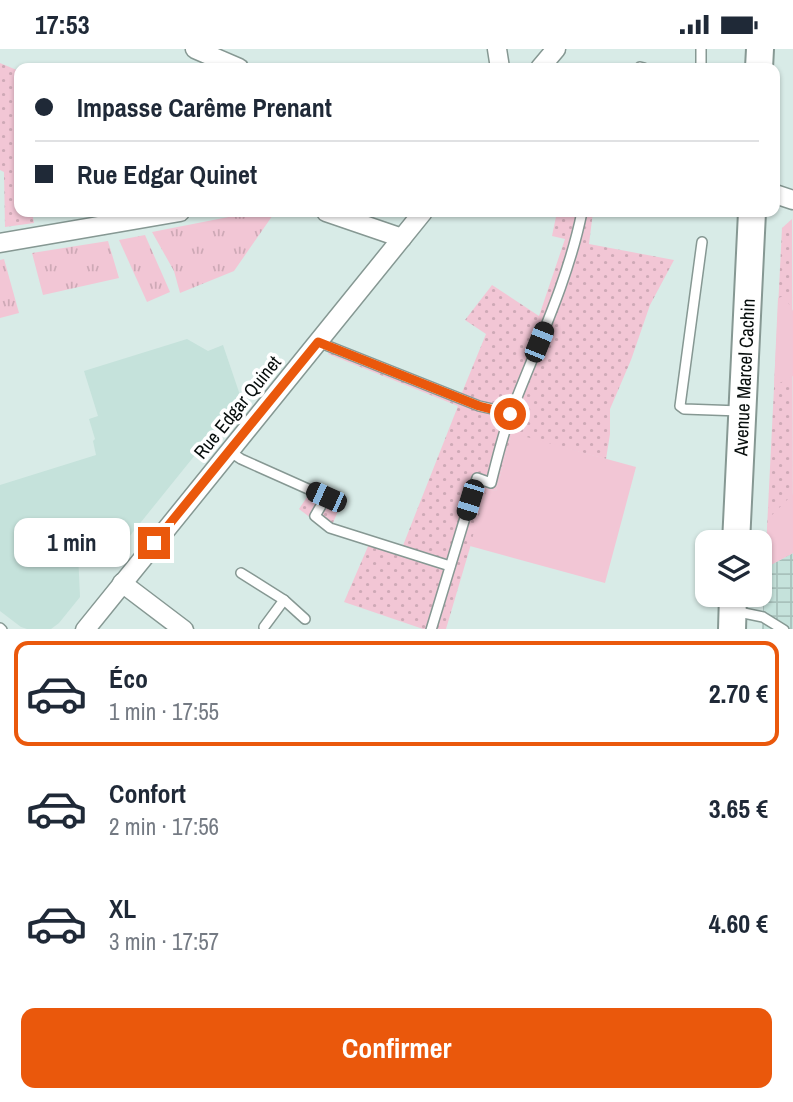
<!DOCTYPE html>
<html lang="fr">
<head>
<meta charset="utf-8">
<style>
	body { margin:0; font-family:"Archivo Narrow",sans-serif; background:#f6f6f7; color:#1f2937; height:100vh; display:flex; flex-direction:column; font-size:26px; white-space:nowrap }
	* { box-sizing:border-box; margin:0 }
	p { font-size:23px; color:#747a83 }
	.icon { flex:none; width:38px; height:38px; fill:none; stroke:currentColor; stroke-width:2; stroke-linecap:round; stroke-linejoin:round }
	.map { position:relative; height:580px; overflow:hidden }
	.side { display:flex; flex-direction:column; background:#fff; flex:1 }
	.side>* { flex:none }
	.banner { position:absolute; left:14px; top:14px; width:766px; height:154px; border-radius:14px; box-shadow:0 2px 5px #0004; display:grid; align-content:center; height:154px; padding:0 21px; background:#fff }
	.fabs { position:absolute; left:695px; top:481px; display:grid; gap:14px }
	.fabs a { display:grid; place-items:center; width:77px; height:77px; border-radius:14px; background:#fff; box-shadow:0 2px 5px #0004; font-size:35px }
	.end { position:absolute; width:32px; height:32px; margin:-16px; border:9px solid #ea580c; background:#fff; box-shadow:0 0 0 4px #fff }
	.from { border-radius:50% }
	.bubble { position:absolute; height:49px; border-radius:14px; background:#fff; box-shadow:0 2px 5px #0004; font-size:23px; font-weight:700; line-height:49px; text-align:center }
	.car { position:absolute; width:21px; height:42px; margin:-21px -10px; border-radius:9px; box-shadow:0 0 5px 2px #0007; background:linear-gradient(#222 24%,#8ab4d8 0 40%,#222 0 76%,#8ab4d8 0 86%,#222 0) }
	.banner b { display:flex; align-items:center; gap:24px; height:66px; font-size:26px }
	.banner b+b { border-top:2px solid #e0e1e3 }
	.banner i { width:18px; height:18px; background:#1f2937 }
	ul { padding:12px 0 0; list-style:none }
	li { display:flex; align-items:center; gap:21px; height:105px; margin:0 14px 10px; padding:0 7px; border:4px solid transparent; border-radius:14px }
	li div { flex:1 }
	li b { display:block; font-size:26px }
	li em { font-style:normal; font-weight:700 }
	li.selected { border-color:#ea580c }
	li>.icon { width:63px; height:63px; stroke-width:1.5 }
	.primary-button { display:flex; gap:14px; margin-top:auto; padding:14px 21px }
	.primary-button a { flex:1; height:80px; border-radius:14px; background:#ea580c; color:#fff; font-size:28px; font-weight:700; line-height:80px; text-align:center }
	.status { display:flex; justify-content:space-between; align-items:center; height:49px; padding:0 35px; background:#fff; direction:ltr }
	.status svg { height:19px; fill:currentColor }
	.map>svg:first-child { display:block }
	.built { fill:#c5e2db }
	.industrial { fill:url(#industrial-grid) }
	.grass { fill:url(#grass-tufts) }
	.park { fill:url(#park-dots) }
	.garden { fill:#f2c6d5 }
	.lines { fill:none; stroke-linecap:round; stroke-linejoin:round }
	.lane-casing { stroke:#869893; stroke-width:12 }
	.street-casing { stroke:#869893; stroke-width:21 }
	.secondary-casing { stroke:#869893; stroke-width:30 }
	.lane { stroke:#fff; stroke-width:9 }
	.street { stroke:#fff; stroke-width:18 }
	.secondary { stroke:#fff; stroke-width:26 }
	.route { stroke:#ea580c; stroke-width:9 }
	.labels { text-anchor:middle; stroke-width:7; stroke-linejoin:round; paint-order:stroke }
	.street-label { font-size:19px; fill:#070d0c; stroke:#fff }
</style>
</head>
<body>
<div class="status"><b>17:53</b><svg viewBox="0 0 49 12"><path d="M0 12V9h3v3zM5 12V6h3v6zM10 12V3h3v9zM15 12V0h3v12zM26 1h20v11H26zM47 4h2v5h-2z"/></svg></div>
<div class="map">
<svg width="793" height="581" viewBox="0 0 793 581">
	<defs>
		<pattern id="industrial-grid" width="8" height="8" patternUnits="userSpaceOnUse" patternTransform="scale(1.75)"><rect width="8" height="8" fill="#c5e2db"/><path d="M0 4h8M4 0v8" fill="none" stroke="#a8c1bb"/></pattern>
		<pattern id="grass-tufts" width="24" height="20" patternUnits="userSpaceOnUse" patternTransform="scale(1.75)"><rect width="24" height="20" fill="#f2c6d5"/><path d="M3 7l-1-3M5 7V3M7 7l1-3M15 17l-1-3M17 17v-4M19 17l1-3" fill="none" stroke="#cea9b6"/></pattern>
		<pattern id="park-dots" width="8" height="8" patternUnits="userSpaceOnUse" patternTransform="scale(1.75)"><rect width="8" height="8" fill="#f2c6d5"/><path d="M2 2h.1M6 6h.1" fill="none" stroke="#cea9b6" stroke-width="1.8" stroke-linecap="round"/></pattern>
	</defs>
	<rect width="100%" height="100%" fill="#d8ebe7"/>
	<polygon class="built" points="187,290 208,302 223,296 241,349 112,509 98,497 78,503 80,548 59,574 51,580 27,580 21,578 0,562 0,436 96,406 93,392 95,390 89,370 98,367 84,322"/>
	<polygon class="industrial" points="793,504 793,580 762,581 765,519"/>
	<g class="grass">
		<polygon points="254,163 275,163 234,222 180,244 174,222 152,183"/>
		<polygon points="145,186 170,243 147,253 119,191"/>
		<polygon points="108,192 119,229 43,246 32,204"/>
		<polygon points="4,210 19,264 0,269 0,211"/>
	</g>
	<g class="park">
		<polygon points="0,14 19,22 19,163 32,163 34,174 5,178 4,123 0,121"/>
		<polygon points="557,163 593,163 589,195 674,211 650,256 631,311 610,360 610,385 606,410 512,385 496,442 487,441 446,580 423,580 344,553 369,495 328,482 299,460 309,445 238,415 245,407 343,451 332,476 402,499 458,357 328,305 333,298 461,346 486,285 465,271 489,240 492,236 539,267 565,190 552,187"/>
		<polygon points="792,170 793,504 765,519 782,179"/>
	</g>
	<g class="garden">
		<polygon points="784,247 793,262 793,327 774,337 778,249"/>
		<polygon points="512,384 636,418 605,534 470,497 487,440 496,442"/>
		<polygon points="793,445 793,504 765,519 768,470"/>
	</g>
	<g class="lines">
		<g class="lane-casing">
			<g id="lane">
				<polyline points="640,18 644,19"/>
				<polyline points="701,19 701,0"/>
				<polyline points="702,193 680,357 684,360 740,362"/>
				<polyline points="318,293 479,357 510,364"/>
				<polyline points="229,402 241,410 326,448 315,467 330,479 450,517"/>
				<polyline points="241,524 284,551 264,578"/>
				<polyline points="284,551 305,570"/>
				<polyline points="734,562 763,568 784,581"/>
				<polyline points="0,579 2,581"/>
				<path d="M431,581L477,429L491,434C497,410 503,384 512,361C537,296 568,232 582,163"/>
			</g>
		</g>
		<g class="street-casing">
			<g id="street">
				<polyline points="195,0 239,19"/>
				<polyline points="497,0 500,19"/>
				<polyline points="540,19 556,0"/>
				<polyline points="775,145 793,151"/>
				<polyline points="326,163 402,189"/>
				<polyline points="0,194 180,163"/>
				<polyline points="122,534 184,581"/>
				<polyline points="85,581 423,163"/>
			</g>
		</g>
		<g class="secondary-casing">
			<g id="secondary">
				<polyline points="759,19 760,0"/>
				<path id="s1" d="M736,494L752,163"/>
				<polyline points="732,581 733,546"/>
			</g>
		</g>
		<use href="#lane" class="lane"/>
		<use href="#street" class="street"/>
		<use href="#secondary" class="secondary"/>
	</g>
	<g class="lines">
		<polyline class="route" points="154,494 318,293 479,357 510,365"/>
	</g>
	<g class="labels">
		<g class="street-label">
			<text dy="7" stroke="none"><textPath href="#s1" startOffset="166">Avenue Marcel Cachin</textPath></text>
			<text transform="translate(237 358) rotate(-51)" y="7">Rue Edgar Quinet</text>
		</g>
	</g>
</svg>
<div class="fabs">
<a><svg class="icon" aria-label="layers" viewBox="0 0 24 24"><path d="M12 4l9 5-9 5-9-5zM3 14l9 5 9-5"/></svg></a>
</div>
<i class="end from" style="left:510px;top:365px"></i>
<i class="end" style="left:154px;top:494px"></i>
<div class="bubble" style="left:14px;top:469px;width:116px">1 min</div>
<i class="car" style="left:539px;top:293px;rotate:22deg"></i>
<i class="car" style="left:326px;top:448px;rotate:294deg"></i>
<i class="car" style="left:470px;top:451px;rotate:197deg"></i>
<div class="banner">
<b><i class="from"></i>Impasse Carême Prenant</b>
<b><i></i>Rue Edgar Quinet</b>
</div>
</div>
<section class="side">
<ul>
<li class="selected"><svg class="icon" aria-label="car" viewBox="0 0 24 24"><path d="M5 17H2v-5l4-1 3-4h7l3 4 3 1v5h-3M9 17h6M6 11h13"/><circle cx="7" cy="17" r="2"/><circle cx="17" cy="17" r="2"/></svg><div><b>Éco</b><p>1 min · 17:55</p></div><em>2.70 €</em></li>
<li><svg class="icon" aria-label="car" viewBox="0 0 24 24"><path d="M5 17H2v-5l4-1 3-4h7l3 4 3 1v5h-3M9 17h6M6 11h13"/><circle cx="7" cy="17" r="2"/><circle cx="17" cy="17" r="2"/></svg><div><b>Confort</b><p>2 min · 17:56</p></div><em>3.65 €</em></li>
<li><svg class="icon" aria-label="car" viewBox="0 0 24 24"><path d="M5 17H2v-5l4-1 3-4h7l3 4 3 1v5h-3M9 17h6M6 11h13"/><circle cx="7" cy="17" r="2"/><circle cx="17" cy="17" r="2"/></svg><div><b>XL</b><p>3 min · 17:57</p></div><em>4.60 €</em></li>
</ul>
<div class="primary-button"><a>Confirmer</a></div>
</section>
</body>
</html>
